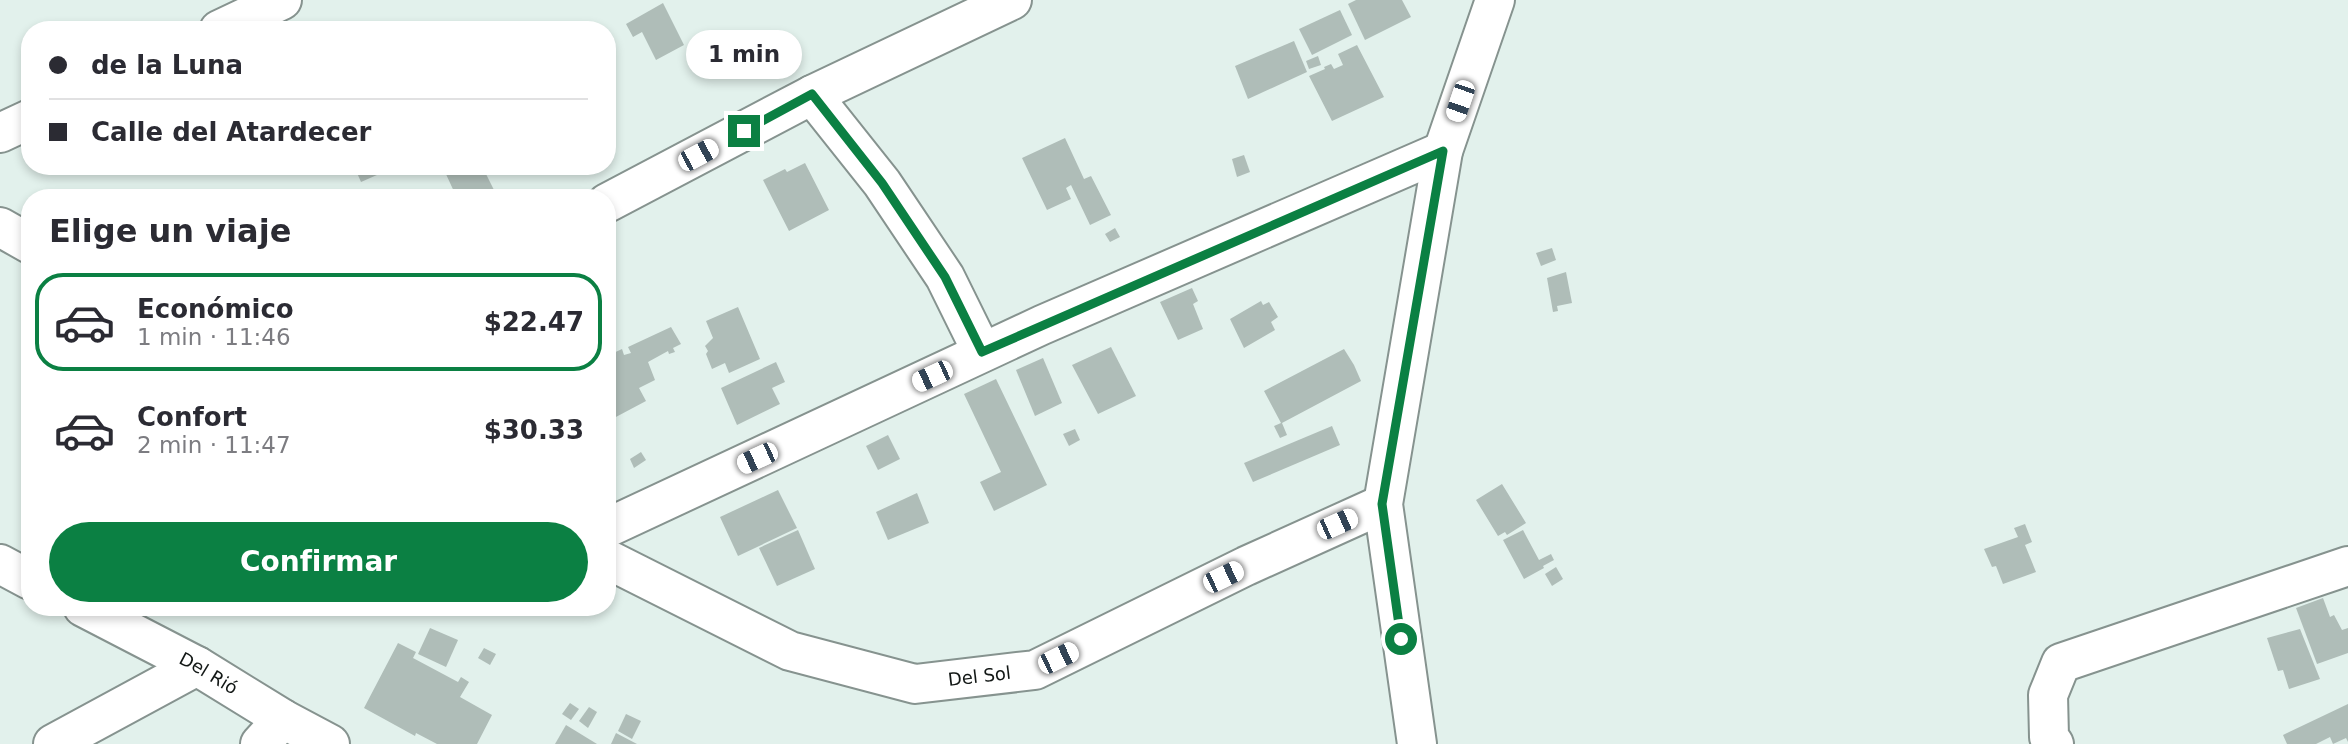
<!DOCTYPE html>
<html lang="es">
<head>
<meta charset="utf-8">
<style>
	body { margin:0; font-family:"DejaVu Sans",sans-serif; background:#f2f2f3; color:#2b2b33; height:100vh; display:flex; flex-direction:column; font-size:26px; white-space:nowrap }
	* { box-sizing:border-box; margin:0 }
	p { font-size:23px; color:#7c7c81 }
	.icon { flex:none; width:38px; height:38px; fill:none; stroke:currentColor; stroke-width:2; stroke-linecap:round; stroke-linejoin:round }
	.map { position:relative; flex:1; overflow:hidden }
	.side { position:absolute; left:21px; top:189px; width:595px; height:427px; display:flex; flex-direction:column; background:#fff; border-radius:28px; box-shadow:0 4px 10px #0003 }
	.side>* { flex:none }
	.banner { position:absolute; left:21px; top:21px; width:595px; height:154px; border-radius:28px; box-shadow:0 4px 10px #0003; display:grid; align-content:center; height:154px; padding:0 28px; background:#fff }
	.end { position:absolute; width:32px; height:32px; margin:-16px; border:9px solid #0b8043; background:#fff; box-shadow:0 0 0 4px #fff }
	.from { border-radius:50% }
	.bubble { position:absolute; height:49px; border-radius:24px; background:#fff; box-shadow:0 4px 10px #0003; font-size:23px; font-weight:700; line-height:49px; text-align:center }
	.car { position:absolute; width:21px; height:42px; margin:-21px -10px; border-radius:9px; box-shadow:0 0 5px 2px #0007; background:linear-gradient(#fff 24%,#345 0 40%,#fff 0 76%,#345 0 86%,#fff 0) }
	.banner b { display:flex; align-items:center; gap:24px; height:66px; font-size:26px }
	.banner b+b { border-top:2px solid #e1e1e2 }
	.banner i { width:18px; height:18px; background:#2b2b33 }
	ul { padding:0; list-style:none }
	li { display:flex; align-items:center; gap:21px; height:98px; margin:0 14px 10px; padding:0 14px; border:4px solid transparent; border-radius:28px }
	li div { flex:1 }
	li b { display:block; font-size:26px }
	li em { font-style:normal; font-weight:700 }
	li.active { border-color:#0b8043 }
	li>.icon { width:63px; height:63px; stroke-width:1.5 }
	h2 { padding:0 28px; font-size:32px; line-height:84px }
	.action { display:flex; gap:14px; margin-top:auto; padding:14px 28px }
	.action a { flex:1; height:80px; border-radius:42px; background:#0b8043; color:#fff; font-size:28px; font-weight:700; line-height:80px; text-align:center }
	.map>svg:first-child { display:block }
	.building { fill:#afbdb8 }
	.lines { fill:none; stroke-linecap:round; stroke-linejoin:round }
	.minor-casing { stroke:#86938f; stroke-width:42 }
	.minor { stroke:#fff; stroke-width:38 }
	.route { stroke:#0b8043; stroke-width:9 }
	.labels { text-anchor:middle; stroke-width:6; stroke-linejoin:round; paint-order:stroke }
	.street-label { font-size:18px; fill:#121715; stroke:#e2f1ec }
</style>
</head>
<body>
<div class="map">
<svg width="2348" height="744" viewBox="0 0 2348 744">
	<rect width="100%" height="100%" fill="#e2f1ec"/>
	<g class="building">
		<polygon points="1356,0 1402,0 1411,17 1365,40 1348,4"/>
		<polygon points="663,3 684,45 656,60 642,32 633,37 626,24"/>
		<polygon points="1340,10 1352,35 1312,55 1299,29"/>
		<polygon points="1294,41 1307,72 1248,99 1235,66"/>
		<polygon points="1357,45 1384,97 1332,121 1309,76 1325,69 1324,67 1331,64 1334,69 1343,65 1338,54"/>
		<polygon points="1318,56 1321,65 1309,69 1306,61"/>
		<polygon points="1065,138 1084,179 1091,176 1111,215 1090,225 1071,185 1066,188 1071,199 1047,210 1022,158"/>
		<polygon points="1244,155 1250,172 1237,177 1232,159"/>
		<polygon points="805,163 829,210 789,231 763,180 785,169 787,172"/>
		<polygon points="354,166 390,166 385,169 386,171 361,182"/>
		<polygon points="435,166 482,166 498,198 457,198 445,172 439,175"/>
		<polygon points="1115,228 1120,237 1110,242 1105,234"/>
		<polygon points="1552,248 1556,260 1541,266 1536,253"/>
		<polygon points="1566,272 1572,303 1557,306 1558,311 1553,312 1547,278"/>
		<polygon points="1192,288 1198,301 1193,304 1203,329 1178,340 1160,302"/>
		<polygon points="1261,301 1263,305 1269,302 1278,317 1271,322 1275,330 1244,348 1230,319"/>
		<polygon points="738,307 760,359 729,373 725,363 712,369 706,354 708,351 705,346 713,338 706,321"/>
		<polygon points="671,327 681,344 673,348 675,352 669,354 668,351 648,362 655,380 639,388 646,401 614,418 607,405 607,356 622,349 624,355 631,353 628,347"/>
		<polygon points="1111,347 1136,396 1098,414 1072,365"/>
		<polygon points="1344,349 1354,365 1361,381 1282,423 1287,435 1280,438 1274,426 1281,423 1264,391"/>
		<polygon points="1043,358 1062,403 1035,416 1016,370"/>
		<polygon points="776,362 785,382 772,388 780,404 737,425 721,388"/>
		<polygon points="996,379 1047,485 994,511 980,482 1001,472 964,394"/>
		<polygon points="1332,426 1340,445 1253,482 1244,463"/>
		<polygon points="1075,429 1080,440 1069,446 1063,434"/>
		<polygon points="888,435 900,459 878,470 866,446"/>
		<polygon points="641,452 646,460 634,468 630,459"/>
		<polygon points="1502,484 1526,523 1507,535 1505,532 1498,536 1476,500"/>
		<polygon points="778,490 797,528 738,556 720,517"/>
		<polygon points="917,493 929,523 888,540 876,512"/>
		<polygon points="2025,524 2032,542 2025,545 2036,572 2003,584 1996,566 1992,567 1984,549 2018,537 2014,528"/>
		<polygon points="798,530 815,569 777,586 759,548"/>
		<polygon points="1523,530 1539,560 1551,554 1554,560 1543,566 1544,568 1524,579 1503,540"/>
		<polygon points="1556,567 1563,579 1552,586 1545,574"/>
		<polygon points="2323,598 2330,617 2334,615 2342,630 2348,628 2348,653 2317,664 2296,608"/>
		<polygon points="430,628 458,640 446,667 418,654"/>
		<polygon points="2300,629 2320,679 2289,689 2283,670 2278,671 2267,638"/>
		<polygon points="398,643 416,652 413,658 458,682 461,677 469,682 460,697 492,715 477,744 437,744 416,733 415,736 364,708"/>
		<polygon points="484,648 496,654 490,665 478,658"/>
		<polygon points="570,703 579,709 571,720 562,714"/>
		<polygon points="2348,704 2348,742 2346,738 2333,744 2330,737 2316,744 2287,744 2283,735"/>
		<polygon points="589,707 597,712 588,728 579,721"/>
		<polygon points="626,714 641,721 632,739 618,731"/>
		<polygon points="566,725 597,744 555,744"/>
		<polygon points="616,733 637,744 611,744"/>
	</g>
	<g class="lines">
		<g class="minor-casing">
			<g id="minor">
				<polyline points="219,30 282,0"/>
				<polyline points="812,95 882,183 945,277 982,352"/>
				<polyline points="0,133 30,119"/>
				<polyline points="607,203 812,95 1012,0"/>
				<polyline points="0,227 30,244"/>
				<polyline points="607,528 1042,325 1443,151"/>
				<path id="s1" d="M607,559L790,651L915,684L1035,670L1246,566L1383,504"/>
				<polyline points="0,564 30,580"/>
				<path id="s2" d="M83,607L197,666L283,719L330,744"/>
				<polyline points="53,744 197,666"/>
				<polyline points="260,744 283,719"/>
				<polyline points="1417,744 1383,504 1443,151 1495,0"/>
				<polyline points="2054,744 2049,737 2048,695 2061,663 2348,566"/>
			</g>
		</g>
		<use href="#minor" class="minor"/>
	</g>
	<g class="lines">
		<polyline class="route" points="744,131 812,94 882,183 945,277 982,352 1443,151 1382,504 1401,639"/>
	</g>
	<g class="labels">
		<g class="street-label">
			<text dy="6" stroke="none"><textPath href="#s2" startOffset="142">Del Rió</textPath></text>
			<text dy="6" stroke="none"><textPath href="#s1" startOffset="399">Del Sol</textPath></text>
		</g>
	</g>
</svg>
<i class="end from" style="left:1401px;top:639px"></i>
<i class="end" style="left:744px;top:131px"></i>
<div class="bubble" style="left:686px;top:30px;width:116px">1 min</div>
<i class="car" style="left:1460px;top:101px;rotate:199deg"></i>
<i class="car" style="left:698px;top:155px;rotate:62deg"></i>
<i class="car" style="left:932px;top:376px;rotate:245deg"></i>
<i class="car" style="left:757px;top:458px;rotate:245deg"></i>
<i class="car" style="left:1337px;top:524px;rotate:66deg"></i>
<i class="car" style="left:1223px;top:577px;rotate:64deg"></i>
<i class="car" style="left:1058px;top:658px;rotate:64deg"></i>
<div class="banner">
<b><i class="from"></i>de la Luna</b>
<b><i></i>Calle del Atardecer</b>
</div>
<section class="side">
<h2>Elige un viaje</h2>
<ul>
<li class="active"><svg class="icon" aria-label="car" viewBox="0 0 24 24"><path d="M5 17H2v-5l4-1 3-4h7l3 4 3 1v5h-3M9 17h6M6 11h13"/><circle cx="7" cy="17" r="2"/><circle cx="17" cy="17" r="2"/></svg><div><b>Económico</b><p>1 min · 11:46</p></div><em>$22.47</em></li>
<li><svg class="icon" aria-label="car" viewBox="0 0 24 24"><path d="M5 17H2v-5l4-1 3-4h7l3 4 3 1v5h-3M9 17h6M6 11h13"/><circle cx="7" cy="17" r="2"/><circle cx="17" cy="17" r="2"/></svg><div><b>Confort</b><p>2 min · 11:47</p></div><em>$30.33</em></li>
</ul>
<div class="action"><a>Confirmar</a></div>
</section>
</div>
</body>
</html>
